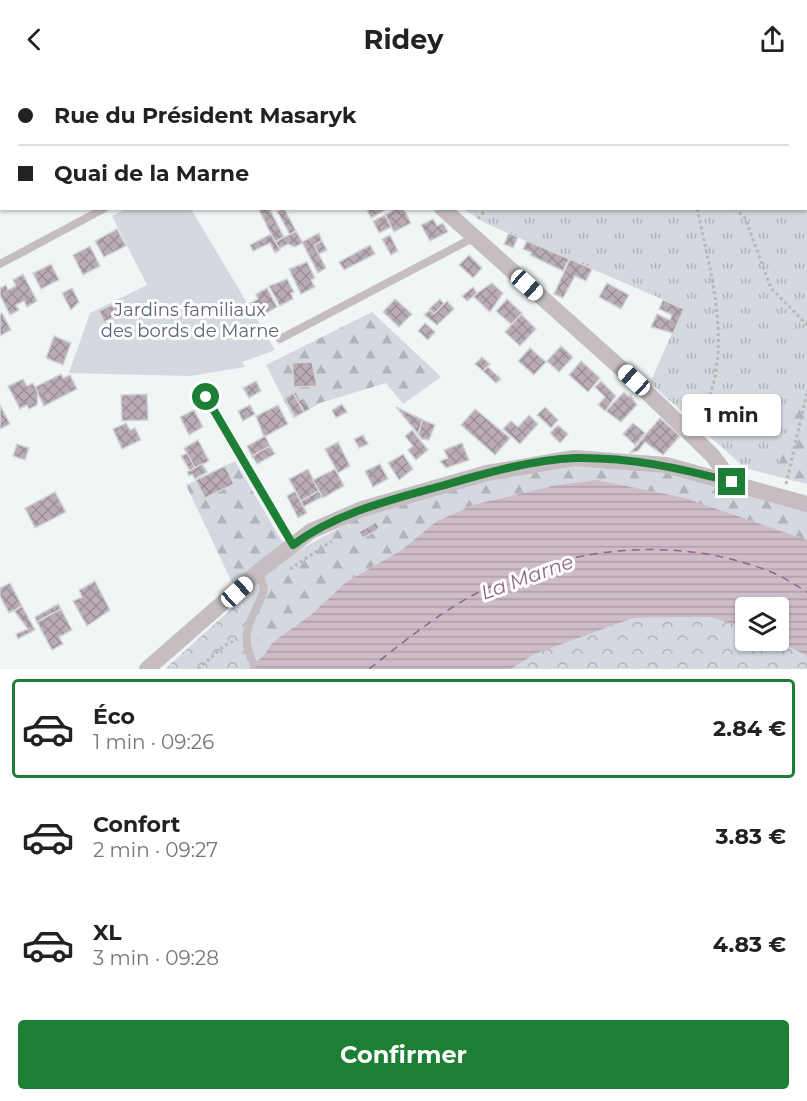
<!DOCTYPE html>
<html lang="fr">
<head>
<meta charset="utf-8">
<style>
	body { margin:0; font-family:Montserrat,sans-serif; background:#f6f6f6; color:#222; height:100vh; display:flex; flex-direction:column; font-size:22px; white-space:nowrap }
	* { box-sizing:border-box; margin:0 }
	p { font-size:20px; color:#767676 }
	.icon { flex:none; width:33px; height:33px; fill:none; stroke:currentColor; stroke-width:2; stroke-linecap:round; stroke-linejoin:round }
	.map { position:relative; height:591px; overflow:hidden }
	.sheet { display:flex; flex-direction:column; background:#fff; flex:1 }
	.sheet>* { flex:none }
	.hud { position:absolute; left:0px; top:0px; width:807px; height:132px; box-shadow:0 2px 4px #0004; display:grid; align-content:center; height:132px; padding:0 18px; background:#fff }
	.buttons { position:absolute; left:735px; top:519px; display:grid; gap:12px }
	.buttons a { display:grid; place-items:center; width:54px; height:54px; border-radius:6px; background:#fff; box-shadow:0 2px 4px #0004; font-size:30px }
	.end { position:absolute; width:27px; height:27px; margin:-14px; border:8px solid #1c7f35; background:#fff; box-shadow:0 0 0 3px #fff }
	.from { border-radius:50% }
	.bubble { position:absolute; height:42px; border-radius:6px; background:#fff; box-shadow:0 2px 4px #0004; font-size:20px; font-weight:700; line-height:42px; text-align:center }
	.car { position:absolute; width:18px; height:36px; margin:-18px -9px; border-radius:8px; box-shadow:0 0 4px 2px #0007; background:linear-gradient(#fff 24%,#345 0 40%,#fff 0 76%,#345 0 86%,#fff 0) }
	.hud b { display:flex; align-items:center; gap:21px; height:57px; font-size:22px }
	.hud b+b { border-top:2px solid #e0e0e0 }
	.hud i { width:15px; height:15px; background:#222 }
	ul { padding:10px 0 0; list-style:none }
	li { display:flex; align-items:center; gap:18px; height:99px; margin:0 12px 9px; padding:0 6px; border:3px solid transparent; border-radius:6px }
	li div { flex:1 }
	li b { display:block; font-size:22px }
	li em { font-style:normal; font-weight:700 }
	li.selected { border-color:#1c7f35 }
	li>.icon { width:54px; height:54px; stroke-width:1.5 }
	.button { display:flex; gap:12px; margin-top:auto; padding:12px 18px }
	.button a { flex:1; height:69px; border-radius:6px; background:#1c7f35; color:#fff; font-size:24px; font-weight:700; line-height:69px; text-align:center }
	header { display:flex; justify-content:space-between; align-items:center; height:78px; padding:0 18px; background:#fff; font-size:27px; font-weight:700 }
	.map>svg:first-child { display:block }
	.grass { fill:url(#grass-tufts) }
	.forest { fill:url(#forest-firs) }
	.park { fill:url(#park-crowns) }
	.garden { fill:#d4d8df }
	.water { fill:url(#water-rules) }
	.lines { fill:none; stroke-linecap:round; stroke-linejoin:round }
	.ferry { stroke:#906683; stroke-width:1.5; stroke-dasharray:8 6; stroke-linecap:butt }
	.building { fill:url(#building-cross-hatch); stroke:#d3d6d6; stroke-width:1.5 }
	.path { stroke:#bcb5b9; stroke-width:3; stroke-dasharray:3 3; stroke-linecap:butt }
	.service { stroke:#c6bdc2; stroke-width:8 }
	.minor { stroke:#c6bdc2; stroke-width:16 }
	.route { stroke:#1c7f35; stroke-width:8 }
	.labels { text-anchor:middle; stroke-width:6; stroke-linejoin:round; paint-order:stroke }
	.park-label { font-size:18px; fill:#61657b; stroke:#fff }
	.water-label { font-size:20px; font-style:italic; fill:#906683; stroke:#fff }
</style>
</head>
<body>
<header><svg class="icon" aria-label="back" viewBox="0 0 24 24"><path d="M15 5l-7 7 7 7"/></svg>Ridey<svg class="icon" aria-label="share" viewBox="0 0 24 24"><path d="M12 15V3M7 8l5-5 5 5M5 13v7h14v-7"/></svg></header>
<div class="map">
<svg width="807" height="591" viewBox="0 0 807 591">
	<defs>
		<pattern id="grass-tufts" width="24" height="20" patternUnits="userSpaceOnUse" patternTransform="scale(1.5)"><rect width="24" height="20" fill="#d4d8df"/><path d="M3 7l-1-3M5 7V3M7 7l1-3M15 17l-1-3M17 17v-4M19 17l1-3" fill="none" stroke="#b2b3b9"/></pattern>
		<pattern id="forest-firs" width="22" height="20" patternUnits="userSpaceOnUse" patternTransform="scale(1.5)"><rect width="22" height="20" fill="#d4d8df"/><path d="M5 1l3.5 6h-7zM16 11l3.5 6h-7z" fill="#b2b3b9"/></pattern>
		<pattern id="park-crowns" width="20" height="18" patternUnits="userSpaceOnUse" patternTransform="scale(1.5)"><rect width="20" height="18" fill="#d4d8df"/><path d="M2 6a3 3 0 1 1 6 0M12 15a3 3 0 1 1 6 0" fill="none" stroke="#b2b3b9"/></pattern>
		<pattern id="water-rules" width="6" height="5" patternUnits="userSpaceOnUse" patternTransform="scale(1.5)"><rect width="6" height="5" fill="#cebdc9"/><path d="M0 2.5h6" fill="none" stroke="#ad9da8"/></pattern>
		<pattern id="building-cross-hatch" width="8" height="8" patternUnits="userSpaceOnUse" patternTransform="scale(1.5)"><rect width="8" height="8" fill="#b9acb4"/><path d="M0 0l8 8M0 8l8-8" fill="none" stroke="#9c8f97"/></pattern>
	</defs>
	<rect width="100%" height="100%" fill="#f0f5f5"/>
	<polygon class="grass" points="213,0 807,0 807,406 745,390 650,305 683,230 487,146 463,131 806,130 806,2"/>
	<g class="forest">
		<polygon points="372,234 441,299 403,326 386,305 320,325 293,340 266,287"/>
		<polygon points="807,301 807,401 805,405 775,398"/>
		<polygon points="574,380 666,387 807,431 807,462 685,421 597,402 513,417 476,426 437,443 400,473 346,504 312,536 273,564 260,591 228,591 256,579 243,528 186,407 235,383 290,477 365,436 415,415"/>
	</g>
	<g class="park">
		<polygon points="240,523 265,576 249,591 165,591"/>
		<polygon points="710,539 745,550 746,562 778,563 807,578 807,591 511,591 535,576 633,540"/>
	</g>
	<polygon class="garden" points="126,131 191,131 275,272 242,284 245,289 191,298 69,295 90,235 147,207 112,138"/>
	<polygon class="water" points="597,402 685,420 807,462 807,578 778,563 778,530 746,530 745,550 710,539 633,540 535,576 511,591 249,591 265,576 273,564 312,536 346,504 400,473 437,443 476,426 558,407"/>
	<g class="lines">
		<path class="ferry" d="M369,591C407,561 445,530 489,509C574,467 682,458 771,494C784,499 795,507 807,514"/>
	</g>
	<g class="building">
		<polygon points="685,0 757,0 754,2"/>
		<polygon points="258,130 269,130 284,159 275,164"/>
		<polygon points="284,130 296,153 290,157 277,133"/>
		<polygon points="366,130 383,130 384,133 371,140"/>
		<polygon points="397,130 403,130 411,145 394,154 385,137"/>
		<polygon points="385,137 391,149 379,155 373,143"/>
		<polygon points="433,141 437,148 443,145 448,154 430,163 421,147"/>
		<polygon points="117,151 126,168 104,179 95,163"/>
		<polygon points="296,153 303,165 295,169 288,166 279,171 275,164"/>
		<polygon points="319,155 322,163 314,167 326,190 318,195 302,164"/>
		<polygon points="509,155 518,159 513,170 504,166"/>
		<polygon points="271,156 280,172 275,175 270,165 253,173 250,167"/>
		<polygon points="390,157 398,173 391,177 382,161"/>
		<polygon points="322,163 327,172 319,176 314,167"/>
		<polygon points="527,163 569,181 563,193 530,177 532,175 523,171"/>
		<polygon points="370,167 375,176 344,192 339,184"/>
		<polygon points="90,168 100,188 83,197 73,177"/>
		<polygon points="469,177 482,190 473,200 459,187"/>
		<polygon points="570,181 592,191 586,203 575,198 563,220 554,216"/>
		<polygon points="307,184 315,200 311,202 315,209 301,216 289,191"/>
		<polygon points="51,186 59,202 41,211 33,195"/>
		<polygon points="23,196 37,223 27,229 24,223 16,227 19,232 10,237 0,217 0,210 6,207 8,212 16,208 13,202"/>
		<polygon points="287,201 294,214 291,215 293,221 280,228 269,208"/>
		<polygon points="492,205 503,215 490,234 473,218"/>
		<polygon points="607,205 629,217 621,231 599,219"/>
		<polygon points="473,209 477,215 467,223 462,218"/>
		<polygon points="72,210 79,224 71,232 62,215"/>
		<polygon points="267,210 277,229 258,240 249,226 258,221 256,216"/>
		<polygon points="395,221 412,236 399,249 383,234"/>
		<polygon points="440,221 444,226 434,236 429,231"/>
		<polygon points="507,221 522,235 511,246 496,233"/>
		<polygon points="122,222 127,233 104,244 99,233"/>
		<polygon points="663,222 684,231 673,255 651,249 657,236 670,242 672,237 659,231"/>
		<polygon points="447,223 454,231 437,247 424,237 430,232 434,236"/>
		<polygon points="2,235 11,252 0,258 0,236"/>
		<polygon points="521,236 536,251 520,268 505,254"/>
		<polygon points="425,245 435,254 428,262 418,253"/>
		<polygon points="54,258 71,265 63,287 46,280"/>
		<polygon points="561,268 573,279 559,294 547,283"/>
		<polygon points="530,270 546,284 534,297 518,283"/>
		<polygon points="482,279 490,286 483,293 475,286"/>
		<polygon points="581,283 600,300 588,314 569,297"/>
		<polygon points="312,284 317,308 294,309 292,285"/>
		<polygon points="488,289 501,301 496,305 483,293"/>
		<polygon points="61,296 63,300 70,297 77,311 44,328 35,309"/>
		<polygon points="23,301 27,308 33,305 38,315 37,327 29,331 27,327 20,331 8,308"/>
		<polygon points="256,303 261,313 249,320 243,310"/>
		<polygon points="601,303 616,318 605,333 598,327 605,319 595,309"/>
		<polygon points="296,314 300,322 304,320 310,331 304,334 293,315"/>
		<polygon points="624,314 629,319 630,317 637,327 621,344 606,333"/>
		<polygon points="293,315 304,334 295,339 285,320"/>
		<polygon points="147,316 148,342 122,343 121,317"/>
		<polygon points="342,326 347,334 336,340 332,332"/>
		<polygon points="0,327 10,346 0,351"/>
		<polygon points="250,327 255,336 243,343 238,333"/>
		<polygon points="278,327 288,346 264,359 256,338"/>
		<polygon points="396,329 423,342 418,356"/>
		<polygon points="545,329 558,342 551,350 537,337"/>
		<polygon points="475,331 510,360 495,377 461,347"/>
		<polygon points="194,332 203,349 189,357 180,339"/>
		<polygon points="529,337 538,346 520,366 503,351 511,343 518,349"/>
		<polygon points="660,340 680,358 663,377 645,364 638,373 630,375"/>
		<polygon points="423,342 435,347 429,362 422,361 418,356"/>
		<polygon points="126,345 130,352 135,350 141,362 122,371 113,351"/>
		<polygon points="633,345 645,355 635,367 623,356"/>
		<polygon points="558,347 568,356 560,365 550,355"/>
		<polygon points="412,352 428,372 416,382 408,372 413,368 405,358"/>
		<polygon points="363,357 368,366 359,370 354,361"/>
		<polygon points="265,358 270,368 252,378 247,368"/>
		<polygon points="198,362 209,383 195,390 184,370"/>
		<polygon points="338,364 350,388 338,395 325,371"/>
		<polygon points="462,365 469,382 446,390 440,383 448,380 444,372"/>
		<polygon points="17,366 29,370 25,382 13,378"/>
		<polygon points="270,368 275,376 257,386 252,378"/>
		<polygon points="187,375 195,390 190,393 181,378"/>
		<polygon points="403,376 413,391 399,402 388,385"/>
		<polygon points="202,386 207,394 195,401 192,396 189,398 187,394"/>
		<polygon points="380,386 388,401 373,409 365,393"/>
		<polygon points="225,388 234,406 205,420 196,402"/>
		<polygon points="308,391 319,413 301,423 289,401"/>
		<polygon points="335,391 344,408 323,420 313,402"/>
		<polygon points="295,413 307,435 298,440 287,418"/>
		<polygon points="319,413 322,419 303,429 301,423"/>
		<polygon points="55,414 66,434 35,450 25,430"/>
		<polygon points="376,444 379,449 377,452 363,460 359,454"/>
		<polygon points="95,503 110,532 87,548 73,523 82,519 79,512"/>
		<polygon points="10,505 22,528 9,535 0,518 0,510"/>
		<polygon points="58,526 61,531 37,544 35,539"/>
		<polygon points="22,528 35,552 18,561 16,556 28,551 14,533"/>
		<polygon points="61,531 72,552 59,559 63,566 52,572 37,544"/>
	</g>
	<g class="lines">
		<g class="path">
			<polyline points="654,0 655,2"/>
			<polyline points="206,2 210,0"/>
			<polyline points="735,130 745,140 771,210 807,247"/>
			<polyline points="478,141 487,130"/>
			<path d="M697,344C737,282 711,197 697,130"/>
			<polyline points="786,406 807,315"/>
			<polyline points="290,491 332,463"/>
			<polyline points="198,591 224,568 237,561"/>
		</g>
		<g class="service">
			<polyline points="0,186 105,130"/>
			<polyline points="280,261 473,160"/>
			<polyline points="206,319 293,467"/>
			<path d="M254,586C228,542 281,519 257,497"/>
		</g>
		<g class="minor">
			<polyline points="185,0 188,2"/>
			<polyline points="617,2 620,0"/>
			<polyline points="442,130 634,302 712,377 732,404"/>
			<polyline points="147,591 264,489 311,453 362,431 487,395 574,380 666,387 807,426"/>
		</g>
	</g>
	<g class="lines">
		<path class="route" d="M206,319L293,467C336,435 390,422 441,408C483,396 530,382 575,380C629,379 680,390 732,404"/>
	</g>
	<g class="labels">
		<g class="park-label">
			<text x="190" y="238">Jardins familiaux<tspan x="190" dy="21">des bords de Marne</tspan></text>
		</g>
		<g class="water-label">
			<text transform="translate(527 499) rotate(-20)" y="7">La Marne</text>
		</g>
	</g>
</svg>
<div class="buttons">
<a><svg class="icon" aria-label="layers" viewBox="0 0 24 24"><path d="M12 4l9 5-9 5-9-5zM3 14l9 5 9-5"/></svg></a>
</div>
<i class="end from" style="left:206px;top:319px"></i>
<i class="end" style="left:732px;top:404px"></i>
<div class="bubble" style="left:682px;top:316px;width:99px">1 min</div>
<i class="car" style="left:527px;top:207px;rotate:132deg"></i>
<i class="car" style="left:634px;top:302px;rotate:312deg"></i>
<i class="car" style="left:237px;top:514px;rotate:48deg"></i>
<div class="hud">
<b><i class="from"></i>Rue du Président Masaryk</b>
<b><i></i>Quai de la Marne</b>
</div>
</div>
<section class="sheet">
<ul>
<li class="selected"><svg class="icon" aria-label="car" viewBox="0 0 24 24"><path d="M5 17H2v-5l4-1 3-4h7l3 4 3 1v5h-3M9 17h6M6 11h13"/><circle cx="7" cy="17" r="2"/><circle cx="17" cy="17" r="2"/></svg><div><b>Éco</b><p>1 min · 09:26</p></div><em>2.84 €</em></li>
<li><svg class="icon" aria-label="car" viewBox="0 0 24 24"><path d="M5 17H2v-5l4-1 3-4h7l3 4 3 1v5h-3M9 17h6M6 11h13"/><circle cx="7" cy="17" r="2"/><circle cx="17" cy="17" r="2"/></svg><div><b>Confort</b><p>2 min · 09:27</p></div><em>3.83 €</em></li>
<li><svg class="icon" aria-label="car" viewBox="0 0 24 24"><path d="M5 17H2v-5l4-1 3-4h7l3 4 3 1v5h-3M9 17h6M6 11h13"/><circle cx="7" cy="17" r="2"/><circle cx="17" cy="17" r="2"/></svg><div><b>XL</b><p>3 min · 09:28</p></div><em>4.83 €</em></li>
</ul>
<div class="button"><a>Confirmer</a></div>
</section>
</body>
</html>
